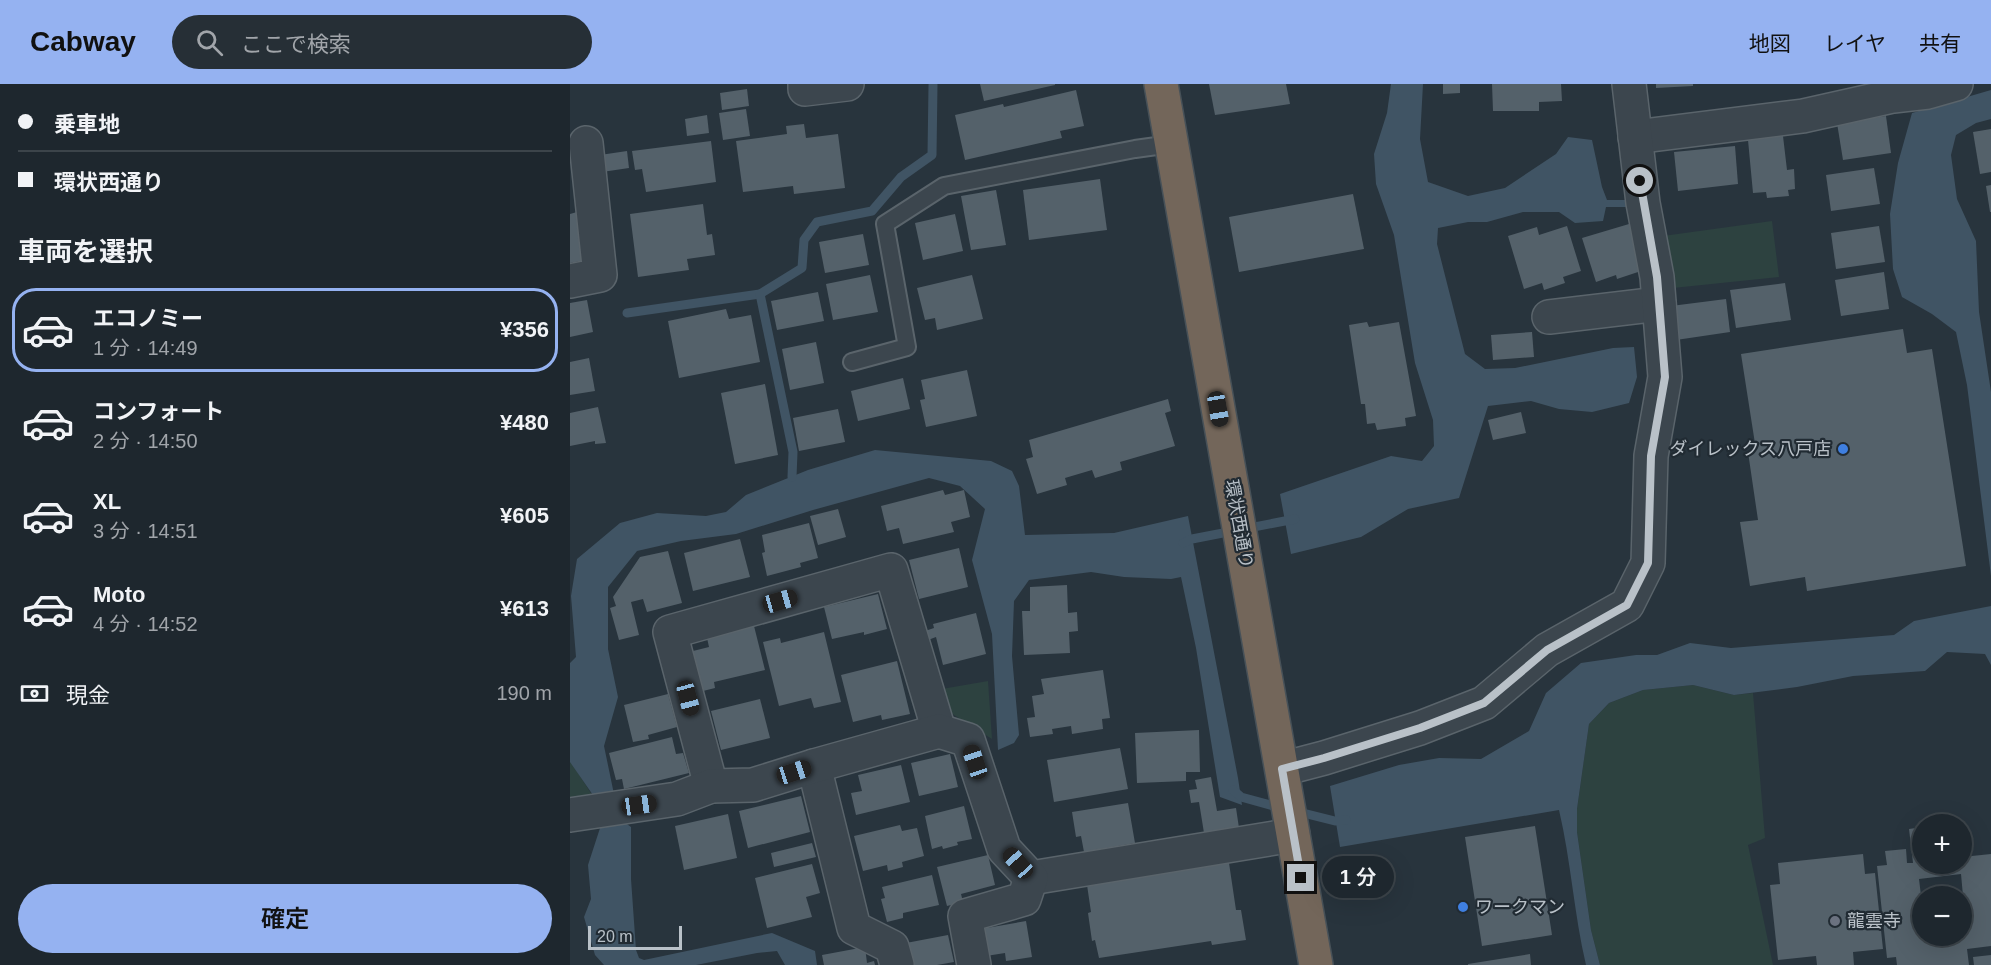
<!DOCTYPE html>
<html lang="ja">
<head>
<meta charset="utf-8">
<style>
	body { margin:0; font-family:Helvetica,"Noto Sans JP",sans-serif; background:#262f36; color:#f1f3f6; height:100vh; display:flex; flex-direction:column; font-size:22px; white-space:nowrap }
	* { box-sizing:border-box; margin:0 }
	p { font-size:20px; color:#a1a5aa }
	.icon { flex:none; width:33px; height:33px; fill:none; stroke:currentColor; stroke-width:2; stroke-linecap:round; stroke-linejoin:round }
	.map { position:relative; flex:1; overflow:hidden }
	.side { display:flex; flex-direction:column; background:#1e272e; width:570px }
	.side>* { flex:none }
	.hud { display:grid; align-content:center; height:132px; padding:0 18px; background:#1e272e }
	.fabs { position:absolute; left:1342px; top:730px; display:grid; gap:12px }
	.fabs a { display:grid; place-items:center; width:60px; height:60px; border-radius:50%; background:#1e272e; box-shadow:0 6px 24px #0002,0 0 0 2px #3c444a; font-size:30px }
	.scale { position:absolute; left:18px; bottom:15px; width:94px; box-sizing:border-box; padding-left:6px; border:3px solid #b9c1c8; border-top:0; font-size:16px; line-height:21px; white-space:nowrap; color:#b9c1c8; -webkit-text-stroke:4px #212b33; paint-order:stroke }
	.end { position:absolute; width:27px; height:27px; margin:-14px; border:8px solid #b9c1c8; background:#111; box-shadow:0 0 0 3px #111 }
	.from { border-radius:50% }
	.bubble { position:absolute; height:42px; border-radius:21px; background:#1e272e; box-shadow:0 6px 24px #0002,0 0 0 2px #3c444a; font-size:20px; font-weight:600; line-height:42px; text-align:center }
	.car { position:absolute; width:18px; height:36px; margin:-18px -9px; border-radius:8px; box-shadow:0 0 4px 2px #0007; background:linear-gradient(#222 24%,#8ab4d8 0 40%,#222 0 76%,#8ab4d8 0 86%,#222 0) }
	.hud b { display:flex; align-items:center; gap:21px; height:57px; font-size:22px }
	.hud b+b { border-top:2px solid #3c444a }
	.hud i { width:15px; height:15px; background:#f1f3f6 }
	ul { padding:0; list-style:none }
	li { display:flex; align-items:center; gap:18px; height:84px; margin:0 12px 9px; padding:0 6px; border:3px solid transparent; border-radius:24px }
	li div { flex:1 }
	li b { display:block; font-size:22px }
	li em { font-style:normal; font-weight:600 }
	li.active { border-color:#95b2f1 }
	li>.icon { width:54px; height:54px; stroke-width:1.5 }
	h2 { padding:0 18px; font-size:27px; line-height:72px }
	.pay { display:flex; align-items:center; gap:15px; height:66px; padding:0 18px; font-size:22px }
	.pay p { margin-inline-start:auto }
	.primary-button { display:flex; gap:12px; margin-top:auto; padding:12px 18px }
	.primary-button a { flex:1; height:69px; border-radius:36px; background:#95b2f1; color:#111; font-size:24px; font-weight:600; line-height:69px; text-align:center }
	header { display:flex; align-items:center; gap:36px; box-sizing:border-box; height:84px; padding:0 30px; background:#95b2f1; color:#111 }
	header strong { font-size:28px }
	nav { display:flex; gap:33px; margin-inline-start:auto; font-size:21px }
	.search { width:420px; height:54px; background:#262f36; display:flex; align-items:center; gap:15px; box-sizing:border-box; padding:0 21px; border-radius:33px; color:#a1a5aa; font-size:22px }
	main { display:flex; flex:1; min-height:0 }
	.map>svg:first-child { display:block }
	.green { fill:#2d4240 }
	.water { fill:#405464 }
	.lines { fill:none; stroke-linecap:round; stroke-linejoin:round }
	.stream { stroke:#405464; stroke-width:9 }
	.building { fill:#54616a; fill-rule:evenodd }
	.lane-casing { stroke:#5a646b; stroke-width:20 }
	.street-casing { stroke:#5a646b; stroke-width:36 }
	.highway-casing { stroke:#475158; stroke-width:36 }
	.lane { stroke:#3c464e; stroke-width:16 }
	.street { stroke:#3c464e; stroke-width:33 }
	.highway { stroke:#73665a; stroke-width:33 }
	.route { stroke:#b9c1c8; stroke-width:8 }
	.shop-dot { fill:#3f7fe0; stroke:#212b33; stroke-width:2 }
	.worship-dot { fill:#6b7280; stroke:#212b33; stroke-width:2 }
	.labels { text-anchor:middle; stroke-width:4.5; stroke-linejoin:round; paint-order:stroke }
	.poi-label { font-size:18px; fill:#b9c1c8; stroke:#212b33; text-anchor:start }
	.street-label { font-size:18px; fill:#b9c1c8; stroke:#212b33 }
</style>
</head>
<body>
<header>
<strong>Cabway</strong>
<div class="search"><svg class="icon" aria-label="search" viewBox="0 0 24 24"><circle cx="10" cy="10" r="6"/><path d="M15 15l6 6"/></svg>ここで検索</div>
<nav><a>地図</a><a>レイヤ</a><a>共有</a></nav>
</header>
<main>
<section class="side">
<div class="hud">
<b><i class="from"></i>乗車地</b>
<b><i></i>環状西通り</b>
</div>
<h2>車両を選択</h2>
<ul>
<li class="active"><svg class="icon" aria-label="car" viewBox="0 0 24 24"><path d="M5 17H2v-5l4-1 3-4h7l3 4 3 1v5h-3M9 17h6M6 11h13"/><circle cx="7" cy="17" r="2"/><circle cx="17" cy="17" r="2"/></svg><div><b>エコノミー</b><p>1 分 · 14:49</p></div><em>¥356</em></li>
<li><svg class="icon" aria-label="car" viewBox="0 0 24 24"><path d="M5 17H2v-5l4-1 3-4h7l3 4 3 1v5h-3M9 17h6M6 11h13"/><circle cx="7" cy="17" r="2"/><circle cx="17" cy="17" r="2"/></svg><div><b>コンフォート</b><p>2 分 · 14:50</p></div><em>¥480</em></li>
<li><svg class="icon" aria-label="car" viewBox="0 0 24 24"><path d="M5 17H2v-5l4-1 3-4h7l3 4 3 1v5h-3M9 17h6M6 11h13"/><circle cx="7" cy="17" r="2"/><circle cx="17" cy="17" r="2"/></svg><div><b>XL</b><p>3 分 · 14:51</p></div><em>¥605</em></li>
<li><svg class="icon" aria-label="car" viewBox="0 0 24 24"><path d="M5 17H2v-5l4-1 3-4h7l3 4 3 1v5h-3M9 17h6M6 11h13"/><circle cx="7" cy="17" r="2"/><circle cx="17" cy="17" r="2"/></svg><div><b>Moto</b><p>4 分 · 14:52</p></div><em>¥613</em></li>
</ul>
<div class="pay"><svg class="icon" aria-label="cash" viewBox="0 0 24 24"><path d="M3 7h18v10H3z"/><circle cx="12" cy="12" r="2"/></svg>現金<p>190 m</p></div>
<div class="primary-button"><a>確定</a></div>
</section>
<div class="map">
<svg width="1421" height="881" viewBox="0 0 1421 881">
	<rect width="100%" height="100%" fill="#28343d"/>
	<g class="green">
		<polygon points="1202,137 1209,193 1103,204 1093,152"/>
		<polygon points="418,597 422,655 373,624 366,606"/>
		<polygon points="1123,601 1164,611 1183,609 1195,754 1178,761 1203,881 1030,881 1021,846 1007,748 1007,725 1019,640 1039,619 1073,606"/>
		<polygon points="0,678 1,678 24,714 0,720"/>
	</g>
	<g class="water">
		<polygon points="821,0 853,0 850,55 858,98 898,112 935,104 986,70 998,53 1022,56 1032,103 1037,116 1058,116 1059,123 1036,123 1033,137 1005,139 989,128 953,128 917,138 898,138 868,144 867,160 895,270 915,285 945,284 1043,264 1064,263 1067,293 1059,319 1022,328 989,325 961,317 918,322 889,414 838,425 791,453 721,470 710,410 821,372 852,377 864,362 863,336 845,279 824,151 806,100 804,70 817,29"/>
		<polygon points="1421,6 1421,35 1406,39 1386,51 1381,71 1387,115 1406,157 1409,228 1421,308 1421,492 1397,301 1386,248 1362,230 1332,213 1323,185 1320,130 1328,79 1342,29"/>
		<polygon points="305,366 421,377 442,387 449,402 455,451 544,449 618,432 668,694 672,721 650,713 626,564 611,493 601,495 554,493 521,488 459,496 444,517 442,572 449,651 444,659 428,666 422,550 402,476 415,425 390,402 359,394 243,426 166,450 111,457 67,467 38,503 38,565 48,613 34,662 45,715 25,714 0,678 0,579 6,573 1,512 7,475 50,439 87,429 136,432 156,428 176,411 238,386"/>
		<path d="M1421,522V581L1415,570L1377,568L1355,587L1283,592L1227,603L1164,611L1123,601L1073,606L1039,619L1019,640L1007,725V748L1021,846L1030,881H1016C1004,830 1001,777 989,726L770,763L760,702L829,681L869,674L911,675L959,647L976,609L1011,579L1066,571H1087L1120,559L1161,564L1324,551L1344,537Z"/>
		<polygon points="54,738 61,743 61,795 66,866 69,874 74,876 202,849 245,867 247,881 215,881 207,867 187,869 126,881 34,881 25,871 14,833 21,815 18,781 31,741"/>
	</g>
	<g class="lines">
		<g class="stream">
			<polyline points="57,229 190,210"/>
			<polyline points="222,393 223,368 190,210 232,184 234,156 247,138 302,127 331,93 362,71 363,1"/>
			<polyline points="613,459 622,455 725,435"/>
			<polyline points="663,706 671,713 711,724"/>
			<polyline points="725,727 765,737 776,736"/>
		</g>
	</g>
	<g class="building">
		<polygon points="410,0 485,0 485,1 414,17"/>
		<polygon points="639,0 716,0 720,20 645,31"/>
		<polygon points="873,0 890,0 890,9 873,10"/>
		<polygon points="922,0 991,0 992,17 969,18 969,27 923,27"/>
		<polygon points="1086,0 1123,0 1123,2 1086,4"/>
		<polygon points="177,5 179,22 152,26 150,9"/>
		<polygon points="506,6 514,42 490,47 492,54 395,76 385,31 433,20 434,23"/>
		<polygon points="176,25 180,52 153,56 149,29"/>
		<polygon points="137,31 139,49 117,52 115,35"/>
		<polygon points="1316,32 1321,69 1273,76 1267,39"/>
		<polygon points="234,40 236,54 268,50 275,104 224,110 223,102 173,108 166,57 217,50 216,42"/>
		<polygon points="1421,45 1421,88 1410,90 1403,48"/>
		<polygon points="1213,52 1217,86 1224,85 1225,105 1218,106 1219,112 1197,114 1196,108 1183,109 1178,56"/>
		<polygon points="141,57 146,98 76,108 72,85 65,86 62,67"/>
		<polygon points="1165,62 1168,100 1108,107 1104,68"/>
		<polygon points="57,67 59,84 32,88 30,71"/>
		<polygon points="1304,84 1310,120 1261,127 1256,91"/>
		<polygon points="530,95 537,146 459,156 453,106"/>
		<polygon points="1421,101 1421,128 1420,128 1416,102"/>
		<polygon points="426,106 436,161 401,166 391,112"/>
		<polygon points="783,110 794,165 669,188 659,133"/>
		<polygon points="133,120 137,151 142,150 145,171 117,175 119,186 68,193 60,130"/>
		<polygon points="7,128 16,176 0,179 0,130"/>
		<polygon points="385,130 393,167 353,176 345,139"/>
		<polygon points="1059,140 1074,186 1047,195 1046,191 1026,198 1012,154"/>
		<polygon points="997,142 1011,187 993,193 995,199 974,206 972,199 954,205 938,152 967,143 969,151"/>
		<polygon points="1309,142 1315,178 1266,185 1261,149"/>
		<polygon points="293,150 299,181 255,189 249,158"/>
		<polygon points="1314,188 1319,225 1271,232 1265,196"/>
		<polygon points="300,191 308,228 263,236 256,200"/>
		<polygon points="402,191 413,235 367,246 365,234 355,236 347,204"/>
		<polygon points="1215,199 1221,236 1166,244 1160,206"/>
		<polygon points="248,208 254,237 207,246 201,217"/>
		<polygon points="1156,215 1160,248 1106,256 1101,222"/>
		<polygon points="17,216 23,248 0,253 0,219"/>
		<polygon points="156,225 159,235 181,231 190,278 109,294 98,237"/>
		<polygon points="797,238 799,243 829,238 846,332 835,334 836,342 807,346 805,339 797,340 795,320 791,320 779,241"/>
		<polygon points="1333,245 1337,269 1362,265 1396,482 1237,507 1235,493 1180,502 1170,438 1188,436 1178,368 1186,366 1171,270"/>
		<polygon points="962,248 964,273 923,276 921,251"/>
		<polygon points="246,258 254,299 220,306 212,265"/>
		<polygon points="19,274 25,307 0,311 0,278"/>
		<polygon points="397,286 407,332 356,343 350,316 355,315 351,296"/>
		<polygon points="333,294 340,325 288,337 281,307"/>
		<polygon points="195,300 208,371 165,380 151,309"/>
		<polygon points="598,315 601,327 595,329 605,362 550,378 552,386 525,394 522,386 495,394 497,401 467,410 456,375 463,373 459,356"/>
		<polygon points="28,323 36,359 25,360 25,357 0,362 0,329"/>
		<polygon points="268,325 275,358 229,367 223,334"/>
		<polygon points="951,328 956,349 923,356 918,336"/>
		<polygon points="373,406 375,411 394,406 400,433 381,438 384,448 333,460 329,444 317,447 311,422"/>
		<polygon points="268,425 276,453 248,461 240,432"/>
		<polygon points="239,439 248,474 230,479 231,483 197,492 192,469 195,468 192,451"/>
		<polygon points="170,455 180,493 123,507 114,469"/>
		<polygon points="389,464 398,503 349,515 339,476"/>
		<polygon points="98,467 112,519 77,528 73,515 61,518 69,551 49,556 40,524 46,522 43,513 70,473"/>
		<polygon points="497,501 498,529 507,528 508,547 499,548 500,569 454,571 452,527 460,527 460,503"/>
		<polygon points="308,510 317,545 294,551 294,548 262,555 254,523"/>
		<polygon points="406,529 416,570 373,581 366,553 358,556 355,547 364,544 363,540"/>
		<polygon points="184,542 195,586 144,598 145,604 133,607 123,567 139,563 137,554"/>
		<polygon points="254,548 271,618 244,624 241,614 209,622 193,558 210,554 211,559"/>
		<polygon points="327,577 340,630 312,636 311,631 283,638 271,591"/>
		<polygon points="533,586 540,634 532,635 533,645 502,650 501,642 482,645 483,650 460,653 457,634 465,633 462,612 474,610 471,595"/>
		<polygon points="98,610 107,643 78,651 79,655 63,658 54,621"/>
		<polygon points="190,615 200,654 151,666 141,627"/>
		<polygon points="629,646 630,688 616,688 616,697 567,699 565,649"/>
		<polygon points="102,653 106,670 113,669 119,689 54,705 52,695 46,696 39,669"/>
		<polygon points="550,664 558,705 484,718 477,676"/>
		<polygon points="380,670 388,703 349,712 341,679"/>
		<polygon points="331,681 340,718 286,731 281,709 292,707 288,691"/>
		<polygon points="641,693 647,727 666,724 669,744 634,749 629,718 621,719 619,706 627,705 625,696"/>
		<polygon points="231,712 240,748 178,764 169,727"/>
		<polygon points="558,719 565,759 514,768 511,752 506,753 502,728"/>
		<polygon points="394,722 402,755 387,758 388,761 373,765 372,762 362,765 355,732"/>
		<polygon points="158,730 167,774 114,786 105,742"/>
		<polygon points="330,741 332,747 347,744 354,772 332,778 333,783 318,787 317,781 293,787 284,752"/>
		<polygon points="965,742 982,851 912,862 895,753"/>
		<path d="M1353,743V780H1392V773L1421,770V862L1397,865L1399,881H1327L1326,873L1317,874L1307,782L1317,781L1315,767L1336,765L1337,779H1343L1339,745ZM1391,790L1395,834L1392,835V852H1353V828L1349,795Z"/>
		<polygon points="242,759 246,773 204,783 201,769"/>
		<polygon points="1293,770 1295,790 1305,789 1313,865 1283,868 1284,881 1247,881 1246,872 1208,876 1200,801 1210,800 1208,779"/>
		<polygon points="418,771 425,801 391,810 393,818 377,822 367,783"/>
		<polygon points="659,779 666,826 671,826 676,856 642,861 641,857 529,874 525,856 522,857 518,829 521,828 517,801"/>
		<polygon points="242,780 250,809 236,813 242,833 197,844 185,794"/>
		<polygon points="362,791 369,821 333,829 333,834 317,838 311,815 315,814 312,803"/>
		<polygon points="456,837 462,873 436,877 435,869 416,872 411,845"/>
		<polygon points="378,851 384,878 367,881 340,881 336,859"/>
		<polygon points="295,863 297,879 304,877 305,881 254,881 252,871"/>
		<polygon points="960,870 961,881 898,881 898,880"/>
		<polygon points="1421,871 1421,881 1404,881 1403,873"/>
	</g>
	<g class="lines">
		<g class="lane-casing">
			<polyline id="lane" points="282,278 337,263 315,140 374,102 565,65 601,60"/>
		</g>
		<g class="street-casing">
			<g id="street">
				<polyline points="235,0 235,5 277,0"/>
				<polyline points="1065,53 1233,32 1323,12 1358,8 1386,0"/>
				<polyline points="0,197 30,191 16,59"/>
				<polyline points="979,233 1089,220"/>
				<polyline points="244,682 284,844 322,863 327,881"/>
				<polyline points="712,685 754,674 850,644 914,619 977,566 1057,521 1078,479 1081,372 1095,293 1087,193 1073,119 1059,0"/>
				<polyline points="141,702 100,548 321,486 369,647"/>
				<polyline points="0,731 107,715 141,702 183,701 244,682 369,647 398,656 434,765 461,794 723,751"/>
				<polyline points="404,881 395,832 454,815 461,794"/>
			</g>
		</g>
		<g class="highway-casing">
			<polyline id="highway" points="591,0 746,881"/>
		</g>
		<use href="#lane" class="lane"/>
		<use href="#street" class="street"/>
		<use href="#highway" class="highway"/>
	</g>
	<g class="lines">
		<polyline class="route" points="731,794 712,685 754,674 850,644 914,619 977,566 1057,521 1078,479 1081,372 1095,293 1087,193 1070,97"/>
	</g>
	<g class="shop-dot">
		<circle cx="1273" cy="365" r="6"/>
		<circle cx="893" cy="823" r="6"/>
	</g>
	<circle class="worship-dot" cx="1265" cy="837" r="6"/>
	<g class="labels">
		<g class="poi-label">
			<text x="1261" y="371" text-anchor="end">ダイレックス八戸店</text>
			<text x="905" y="829">ワークマン</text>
			<text x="1277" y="843">龍雲寺</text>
		</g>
		<g class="street-label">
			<text transform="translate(669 440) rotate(80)" y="6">環状西通り</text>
		</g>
	</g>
</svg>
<div class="fabs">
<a>+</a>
<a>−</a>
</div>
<div class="scale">20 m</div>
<i class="end from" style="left:1070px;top:97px"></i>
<i class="end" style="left:731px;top:794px"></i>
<div class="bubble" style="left:752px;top:772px;width:72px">1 分</div>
<i class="car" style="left:648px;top:325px;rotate:170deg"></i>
<i class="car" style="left:210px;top:517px;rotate:74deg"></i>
<i class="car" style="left:118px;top:614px;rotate:165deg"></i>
<i class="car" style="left:405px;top:678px;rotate:341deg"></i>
<i class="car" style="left:224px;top:688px;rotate:72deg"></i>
<i class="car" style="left:69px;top:721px;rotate:82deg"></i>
<i class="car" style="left:448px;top:779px;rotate:318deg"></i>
</div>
</main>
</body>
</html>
